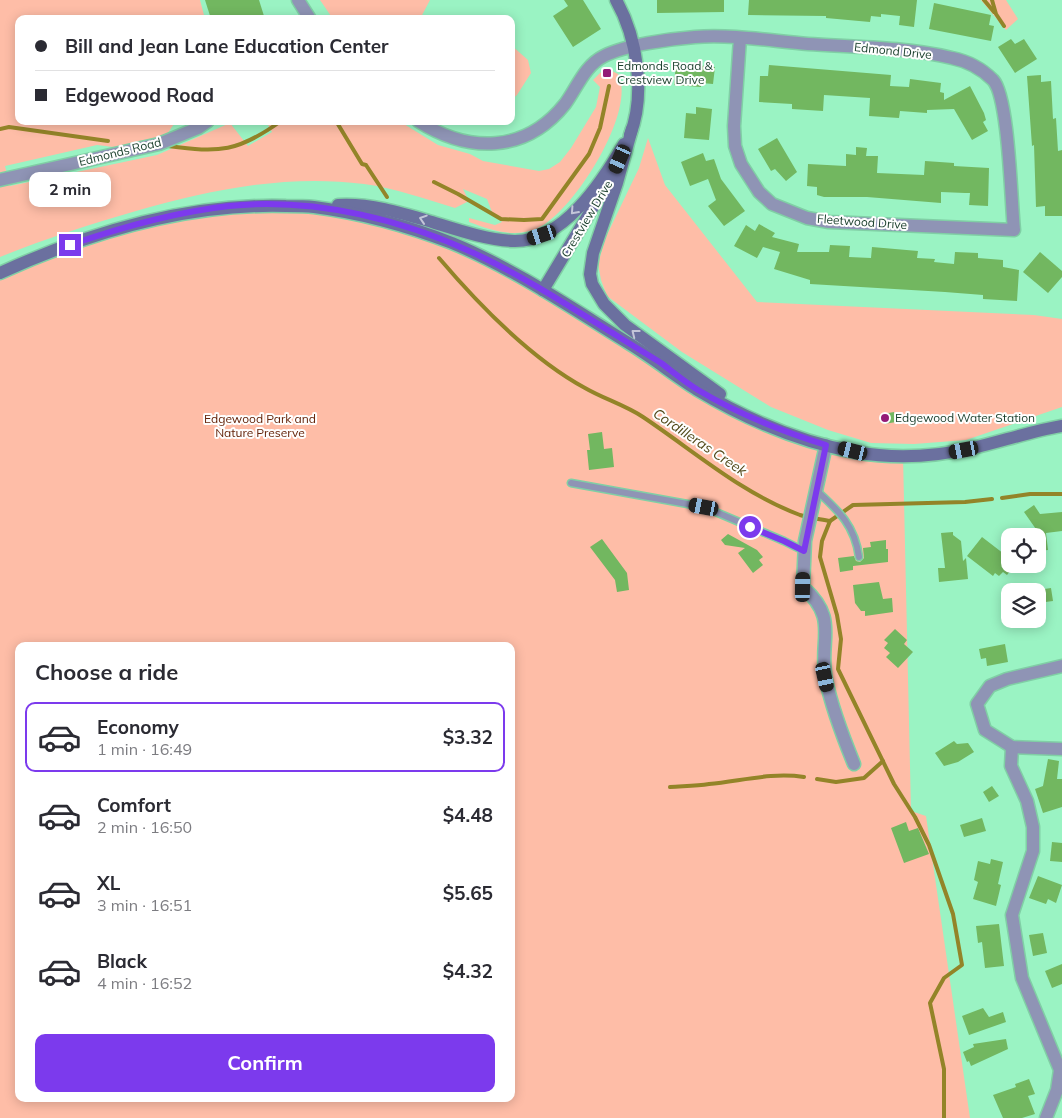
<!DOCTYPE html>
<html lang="en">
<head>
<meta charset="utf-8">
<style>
	body { margin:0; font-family:Mulish,sans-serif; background:#f2f2f3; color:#2b2b33; height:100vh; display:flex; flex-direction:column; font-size:19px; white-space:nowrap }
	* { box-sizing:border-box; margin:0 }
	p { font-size:16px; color:#7c7c81 }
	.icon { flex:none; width:28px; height:28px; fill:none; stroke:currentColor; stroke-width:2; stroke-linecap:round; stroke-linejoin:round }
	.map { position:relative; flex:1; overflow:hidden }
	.drawer { position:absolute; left:15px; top:642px; width:500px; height:460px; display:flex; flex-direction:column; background:#fff; border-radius:10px; box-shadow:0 2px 12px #0003 }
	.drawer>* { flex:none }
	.top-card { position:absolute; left:15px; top:15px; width:500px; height:110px; border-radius:10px; box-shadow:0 2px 12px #0003; display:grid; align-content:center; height:110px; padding:0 20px; background:#fff }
	.controls { position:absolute; left:1001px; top:528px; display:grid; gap:10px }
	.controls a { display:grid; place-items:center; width:45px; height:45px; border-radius:10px; background:#fff; box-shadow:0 2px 12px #0003; font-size:25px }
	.end { position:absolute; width:22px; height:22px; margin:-11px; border:6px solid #7c3aed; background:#fff; box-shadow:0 0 0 2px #fff }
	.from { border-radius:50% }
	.bubble { position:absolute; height:35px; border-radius:10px; background:#fff; box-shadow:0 2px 12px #0003; font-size:16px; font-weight:700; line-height:35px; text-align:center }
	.car { position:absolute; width:15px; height:30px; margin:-15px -8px; border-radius:6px; box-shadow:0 0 4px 1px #0007; background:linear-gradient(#222 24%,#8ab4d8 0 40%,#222 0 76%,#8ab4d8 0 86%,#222 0) }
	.top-card b { display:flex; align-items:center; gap:18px; height:48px; font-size:19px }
	.top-card b+b { border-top:1px solid #e1e1e2 }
	.top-card i { width:12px; height:12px; background:#2b2b33 }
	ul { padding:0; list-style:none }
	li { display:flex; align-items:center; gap:15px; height:70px; margin:0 10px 8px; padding:0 10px; border:2px solid transparent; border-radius:10px }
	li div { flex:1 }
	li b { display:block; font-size:19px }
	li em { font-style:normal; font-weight:700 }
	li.on { border-color:#7c3aed }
	li>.icon { width:45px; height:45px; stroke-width:1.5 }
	h2 { padding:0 20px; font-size:22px; line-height:60px }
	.primary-button { display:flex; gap:10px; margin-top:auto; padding:10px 20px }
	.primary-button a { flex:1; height:58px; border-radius:10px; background:#7c3aed; color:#fff; font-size:20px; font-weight:700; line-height:58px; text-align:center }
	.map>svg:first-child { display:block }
	.green { fill:#febda7; fill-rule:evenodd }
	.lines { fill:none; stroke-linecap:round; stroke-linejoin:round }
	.stream { stroke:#938428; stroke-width:4 }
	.building { fill:#72b760 }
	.lane-casing { stroke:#80cfa5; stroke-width:9 }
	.street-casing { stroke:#80cfa5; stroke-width:15 }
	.secondary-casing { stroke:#80cfa5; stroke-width:15 }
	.lane { stroke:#8f94b5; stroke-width:6 }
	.street { stroke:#8f94b5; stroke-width:12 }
	.secondary { stroke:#6b709f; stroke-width:12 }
	.oneway { stroke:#c3c5d8 }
	.route { stroke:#7c3aed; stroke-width:6 }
	.poi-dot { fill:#931a77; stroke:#fefefe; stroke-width:2 }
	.labels { text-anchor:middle; stroke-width:4; stroke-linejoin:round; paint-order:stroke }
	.street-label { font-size:12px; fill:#193e2b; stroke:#fefefe }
	.poi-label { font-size:12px; fill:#193e2b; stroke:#fefefe; text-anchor:start }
	.park-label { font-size:12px; fill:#642309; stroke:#fefefe }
	.water-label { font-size:14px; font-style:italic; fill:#504818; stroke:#fefefe }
</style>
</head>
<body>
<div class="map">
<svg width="1062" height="1118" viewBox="0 0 1062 1118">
	<rect width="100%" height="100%" fill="#9af3c3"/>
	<g class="green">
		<path d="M0,0H200L205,19H19V121H176L155,152L97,145L5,166L10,186L157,155L230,123L248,146L272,132L266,121H399L438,145L470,154L483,161L539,171L549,169L560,162L571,148L596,107L600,87L593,80L602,71L610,70L618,74C638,111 571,216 536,229C512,238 491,230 469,222V218L495,225L502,222L492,212L487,199L463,189L469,201L455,208C425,199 395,188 364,184C285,174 211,190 136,211C90,224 45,239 0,257Z"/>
		<polygon points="320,0 430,0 420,19 333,19"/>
		<polygon points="981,0 1006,0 1018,19 1006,30"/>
		<polygon points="511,45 528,60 531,73 517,95 511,100"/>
		<polygon points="648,138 665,185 757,302 1034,315 1062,319 1062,407 966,440 914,444 871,443 828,430 771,407 682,352 607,296 601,280 598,264 605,239 639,168"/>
		<path d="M259,205L381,220L485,258L696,389L793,435L903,456L911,811L926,816L970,1118H0V273L113,231ZM19,646H511V1099H19Z"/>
	</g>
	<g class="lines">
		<g class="stream">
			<polyline points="984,0 994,12"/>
			<polyline points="992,0 996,14 1004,26"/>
			<polyline points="336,121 362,164 366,165 387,197"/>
			<polyline points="0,129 9,127 108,141"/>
			<path d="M168,146C220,153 238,152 281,121"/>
			<polyline points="434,182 458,194 501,219 524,220 542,219 589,154 600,128 609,86"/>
			<path d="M439,258C479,305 530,358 585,388C604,399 625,405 643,417C694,451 741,493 800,515C809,518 820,519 830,521L853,505L965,502L992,499"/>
			<polyline points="1002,498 1030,494 1062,494"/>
			<polyline points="830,521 822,541 820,557 837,615 841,639 838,669 894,784 915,817 929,845 953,914 962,965 944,978 930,1003 944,1069 944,1118"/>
			<polyline points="817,779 836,782 864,778 883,761"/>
			<path d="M670,787C683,786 696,786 709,784C741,781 772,772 804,777"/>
		</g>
	</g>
	<g class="building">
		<polygon points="205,0 259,0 264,16 255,19 211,19"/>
		<polygon points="564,0 583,0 601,29 573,47 553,16 568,6"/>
		<polygon points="657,0 724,0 724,12 657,13"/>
		<polygon points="749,0 917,0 914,27 899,25 900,16 881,14 881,17 871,16 870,22 826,18 826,16 748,15"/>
		<polygon points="934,3 991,15 989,25 994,26 991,41 929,29"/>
		<polygon points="1011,39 1015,44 1024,39 1037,59 1015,73 998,47"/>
		<polygon points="676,63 715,67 713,84 701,83 701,87 674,85"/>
		<polygon points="769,65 891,75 890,86 909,87 910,79 941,83 940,92 944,93 944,100 970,86 984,113 986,120 983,122 988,131 972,140 954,109 927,110 927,113 900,111 899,118 869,116 870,98 824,95 823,111 792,109 792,104 759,102 760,76 768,76"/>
		<polygon points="1041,75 1041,82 1051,81 1053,119 1056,118 1058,151 1062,150 1062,216 1045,216 1045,206 1036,207 1034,145 1032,146 1027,76"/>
		<polygon points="696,107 712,109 709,140 684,138 686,113 696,114"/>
		<polygon points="777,138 797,172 786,181 775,169 771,171 758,149"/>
		<polygon points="856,147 867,148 866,156 878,156 877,173 924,175 925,161 954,163 954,166 989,168 988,206 969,205 970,193 965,193 941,192 941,203 867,197 824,197 817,195 817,187 807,186 808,164 846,166 846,154 856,155"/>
		<polygon points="703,153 706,161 714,159 721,179 745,211 724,226 708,206 716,200 708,179 690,186 681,162"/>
		<polygon points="759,224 775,233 772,237 799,244 797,252 829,252 830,245 850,246 849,257 871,258 872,247 918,251 917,258 935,259 934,262 954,264 955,252 978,253 978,258 1003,260 1003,267 1019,270 1017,301 983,299 983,295 945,292 810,284 810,280 774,269 780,252 763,247 757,258 734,246 746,225 755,231"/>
		<polygon points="1040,252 1062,271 1062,277 1048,293 1023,272"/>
		<polygon points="894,412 896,422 884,424 883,414"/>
		<polygon points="602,432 604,449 612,448 614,467 589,470 587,450 590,450 588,434"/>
		<polygon points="1034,505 1040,514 1062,512 1062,531 1046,533 1048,550 1039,551 1038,532 1024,512"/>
		<polygon points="953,532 953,535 961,541 963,561 966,558 968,579 939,582 938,568 945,568 941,533"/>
		<polygon points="728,534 757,550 763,557 759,560 763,565 753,573 738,553 745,548 725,545 721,540"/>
		<polygon points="982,537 1008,557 1006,560 1014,566 1007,575 1003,572 999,576 995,573 993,576 967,556"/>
		<polygon points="602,539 627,573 629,590 617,592 615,580 590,547"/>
		<polygon points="886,540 886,549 888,549 888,562 853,566 853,570 840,572 838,558 854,556 856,561 860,562 864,558 863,548 871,547 870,542"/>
		<polygon points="879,582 883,599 892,598 893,612 865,616 865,611 861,611 855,603 853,585"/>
		<polygon points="1051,588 1053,601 1038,603 1038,590"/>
		<polygon points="895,629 907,640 904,644 913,652 898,668 886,657 890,653 884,648 888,643 884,640"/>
		<polygon points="1005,644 1008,662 987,666 986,658 981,659 979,649"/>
		<polygon points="954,741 957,744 968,743 974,752 958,762 944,766 935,753"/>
		<polygon points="1048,759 1059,761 1057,779 1062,779 1062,807 1043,813 1035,789 1043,786"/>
		<polygon points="992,786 999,796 989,802 983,792"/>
		<polygon points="982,818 986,831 964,837 960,825"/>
		<polygon points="906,822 909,831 918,828 929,854 904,863 891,828"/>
		<polygon points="1052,842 1062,843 1062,862 1050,861"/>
		<polygon points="991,859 1003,862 998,884 1001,885 996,906 973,899 978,882 974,880 978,861 990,864"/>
		<polygon points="1038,876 1062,885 1056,903 1048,899 1046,904 1029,898"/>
		<polygon points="999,924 1004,966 985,968 982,942 978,943 976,926"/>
		<polygon points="1043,933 1047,953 1033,956 1029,935"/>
		<polygon points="1062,964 1062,984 1052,988 1045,971"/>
		<polygon points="983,1008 989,1017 1003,1012 1006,1022 969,1035 962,1016"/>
		<polygon points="1006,1039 1008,1049 971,1066 969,1061 967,1062 963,1052 974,1047 973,1044"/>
		<polygon points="1029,1079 1035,1094 1028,1096 1035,1114 1022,1118 1003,1118 993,1095 1016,1087 1015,1084"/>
	</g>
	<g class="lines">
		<g class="lane-casing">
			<g id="lane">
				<polyline points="571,483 704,507 784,541 804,551"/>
				<path d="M817,491C839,511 855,526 859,557"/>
			</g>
		</g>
		<g class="street-casing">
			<g id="street">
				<polyline points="298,0 310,19"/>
				<path d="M418,121C468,153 525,154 565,104C577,88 584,66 604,56C625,45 670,39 695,37C731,34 772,41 808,44C855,47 906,47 952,58C967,61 982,69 993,80C1009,97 1011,202 1014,230L829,222L807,218L772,204L759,192L741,164L735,146L734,126L740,38"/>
				<polyline points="0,180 159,144 198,128 208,121"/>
				<path d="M826,445L805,541L803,587C840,620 818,639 826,680C832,709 843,737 854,764"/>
				<polyline points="1062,666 1007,679 990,686 977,704 985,730 1012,747 1062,749"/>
				<polyline points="1012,747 1011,766 1027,801 1033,827 1033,851 1012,915 1022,978 1060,1070 1057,1090 1046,1118"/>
			</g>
		</g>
		<g class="secondary-casing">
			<g id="secondary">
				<path d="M616,0C637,37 646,94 630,135"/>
				<polyline points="632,129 617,183 593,253 590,274 592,284 604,304 625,325 720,394"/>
				<path d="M338,205C370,203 402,213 432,222C458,230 487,240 514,241C563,242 602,182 624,144"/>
				<path d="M0,273C90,232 187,203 286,206C295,206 305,206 314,207C361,213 408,226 452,243C515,269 573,309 630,344C653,358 674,375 696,389C744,418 800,442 855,452C894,459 934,457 973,448C1003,441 1032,431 1062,426"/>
				<polyline points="543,290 613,174"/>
			</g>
		</g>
		<use href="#lane" class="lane"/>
		<use href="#street" class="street"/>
		<use href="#secondary" class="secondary"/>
	</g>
	<defs><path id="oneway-chevron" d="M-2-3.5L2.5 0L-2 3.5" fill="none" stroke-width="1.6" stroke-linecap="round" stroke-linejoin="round" transform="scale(1.25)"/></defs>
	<g class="oneway">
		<use href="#oneway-chevron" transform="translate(574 211) rotate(132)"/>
		<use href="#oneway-chevron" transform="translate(423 219) rotate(-162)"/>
		<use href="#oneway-chevron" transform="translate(635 333) rotate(-142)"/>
	</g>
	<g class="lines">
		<path class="route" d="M70,245C122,227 175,212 229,206C315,197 407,220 484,258C531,281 575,310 619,337C633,346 647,354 661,363C673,372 685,382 698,390C738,414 781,431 826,445L804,551L784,541L750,527"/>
	</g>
	<g class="poi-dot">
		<rect x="602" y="68" width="10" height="10" rx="2.5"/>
		<circle cx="885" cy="418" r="5"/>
	</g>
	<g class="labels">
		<g class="street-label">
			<text transform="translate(893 51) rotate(6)" y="4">Edmond Drive</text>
			<text transform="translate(120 152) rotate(-14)" y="4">Edmonds Road</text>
			<text transform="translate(587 219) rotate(-59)" y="4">Crestview Drive</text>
			<text transform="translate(862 222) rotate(4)" y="4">Fleetwood Drive</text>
		</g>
		<g class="poi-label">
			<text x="617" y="70">Edmonds Road &amp;<tspan x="617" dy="14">Crestview Drive</tspan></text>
			<text x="895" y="422">Edgewood Water Station</text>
		</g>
		<g class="park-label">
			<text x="260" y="423">Edgewood Park and<tspan x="260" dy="14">Nature Preserve</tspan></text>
		</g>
		<g class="water-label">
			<text transform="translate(700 442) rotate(34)" y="5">Cordilleras Creek</text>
		</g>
	</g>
</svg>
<div class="controls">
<a><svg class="icon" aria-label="locate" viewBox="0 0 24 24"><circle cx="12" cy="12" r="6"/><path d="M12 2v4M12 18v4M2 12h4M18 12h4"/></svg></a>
<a><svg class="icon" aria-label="layers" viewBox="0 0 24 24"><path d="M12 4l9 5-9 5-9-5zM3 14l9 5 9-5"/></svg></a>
</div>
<i class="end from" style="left:750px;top:527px"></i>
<i class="end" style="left:70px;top:245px"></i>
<div class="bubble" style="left:29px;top:172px;width:82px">2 min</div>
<i class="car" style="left:620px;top:159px;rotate:204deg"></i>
<i class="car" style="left:542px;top:235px;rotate:252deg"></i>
<i class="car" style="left:964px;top:450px;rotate:259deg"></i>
<i class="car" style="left:853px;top:451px;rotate:284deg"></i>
<i class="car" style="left:704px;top:507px;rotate:281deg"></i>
<i class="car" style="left:803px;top:587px;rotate:1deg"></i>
<i class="car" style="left:825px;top:677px;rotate:168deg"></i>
<div class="top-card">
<b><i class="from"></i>Bill and Jean Lane Education Center</b>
<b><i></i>Edgewood Road</b>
</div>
<section class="drawer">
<h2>Choose a ride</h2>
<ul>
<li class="on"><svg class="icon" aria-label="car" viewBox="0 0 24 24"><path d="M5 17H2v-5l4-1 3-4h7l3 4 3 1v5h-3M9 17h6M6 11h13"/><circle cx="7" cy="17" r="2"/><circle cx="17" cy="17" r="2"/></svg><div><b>Economy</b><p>1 min · 16:49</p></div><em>$3.32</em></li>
<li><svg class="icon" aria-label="car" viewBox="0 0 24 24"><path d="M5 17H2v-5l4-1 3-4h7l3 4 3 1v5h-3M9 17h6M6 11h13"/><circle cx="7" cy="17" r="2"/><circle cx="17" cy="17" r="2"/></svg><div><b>Comfort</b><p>2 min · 16:50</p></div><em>$4.48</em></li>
<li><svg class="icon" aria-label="car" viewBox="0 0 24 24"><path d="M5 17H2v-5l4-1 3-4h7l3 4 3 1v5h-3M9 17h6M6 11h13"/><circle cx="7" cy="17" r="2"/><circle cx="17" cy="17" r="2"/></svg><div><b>XL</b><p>3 min · 16:51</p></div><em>$5.65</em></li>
<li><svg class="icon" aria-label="car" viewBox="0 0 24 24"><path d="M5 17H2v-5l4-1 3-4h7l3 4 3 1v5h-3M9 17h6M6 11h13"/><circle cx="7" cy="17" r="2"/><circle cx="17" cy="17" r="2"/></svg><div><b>Black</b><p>4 min · 16:52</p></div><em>$4.32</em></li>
</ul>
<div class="primary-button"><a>Confirm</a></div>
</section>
</div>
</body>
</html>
